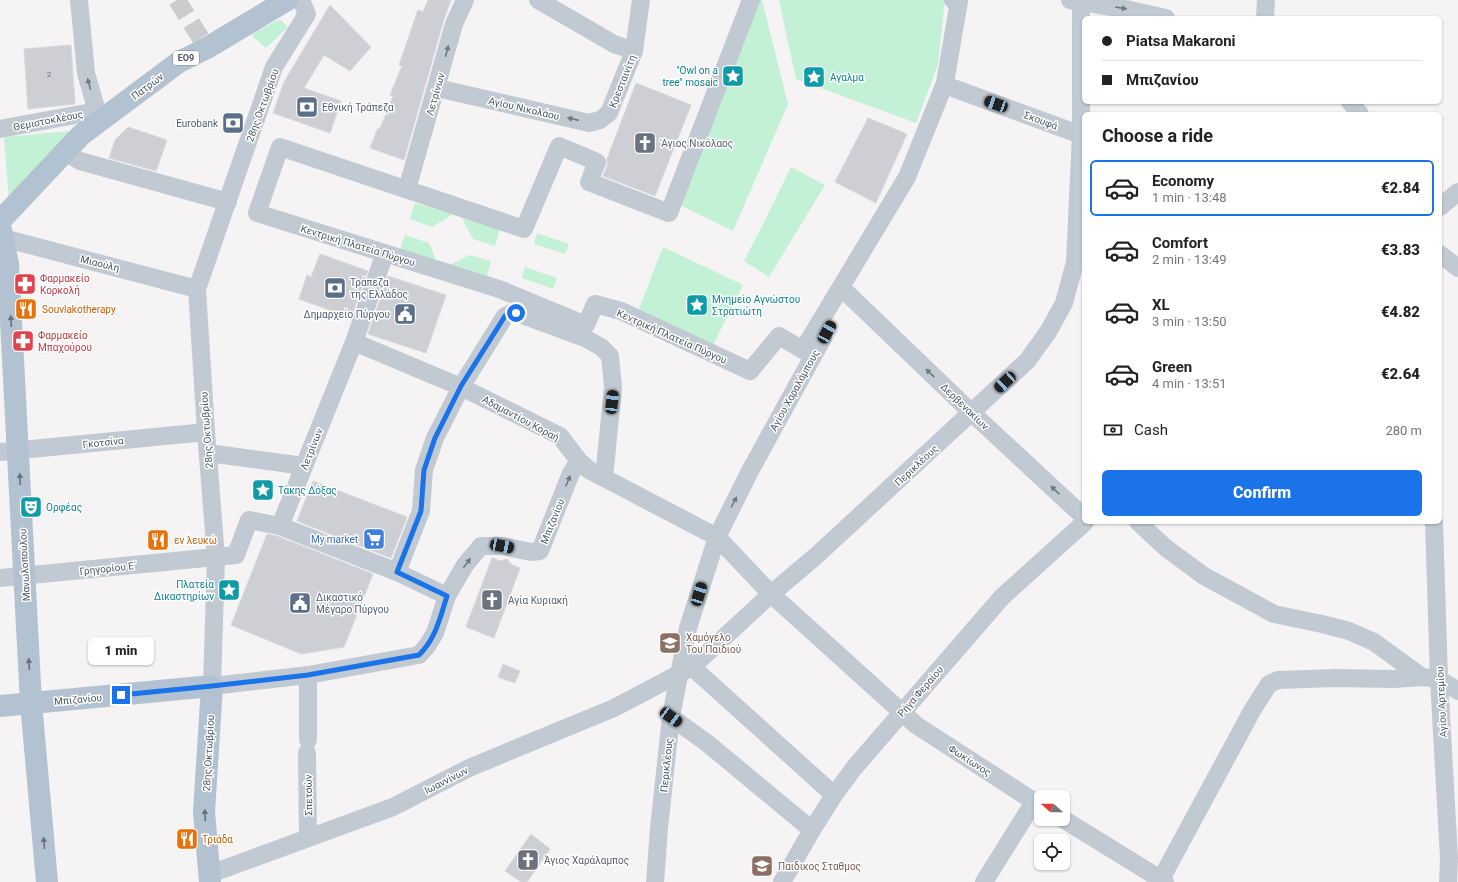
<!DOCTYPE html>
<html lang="en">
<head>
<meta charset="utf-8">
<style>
	body { margin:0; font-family:Roboto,sans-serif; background:#f2f2f2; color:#222; height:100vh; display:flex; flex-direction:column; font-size:15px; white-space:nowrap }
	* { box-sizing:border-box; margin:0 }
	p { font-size:13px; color:#767676 }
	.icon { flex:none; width:22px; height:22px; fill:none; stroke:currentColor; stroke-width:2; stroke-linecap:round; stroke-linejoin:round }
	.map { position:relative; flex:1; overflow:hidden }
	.panel { position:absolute; left:1082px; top:112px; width:360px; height:412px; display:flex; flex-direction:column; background:#fff; border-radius:6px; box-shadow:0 1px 3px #0004 }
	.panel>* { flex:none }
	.top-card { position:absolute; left:1082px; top:16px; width:360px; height:88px; border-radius:6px; box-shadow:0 1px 3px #0004; display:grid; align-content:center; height:88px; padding:0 20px; background:#fff }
	.needle { width:26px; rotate:291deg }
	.fabs { position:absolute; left:1034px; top:790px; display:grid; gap:8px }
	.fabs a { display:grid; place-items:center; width:36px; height:36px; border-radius:6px; background:#fff; box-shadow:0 1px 3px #0004; font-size:20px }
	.end { position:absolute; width:18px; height:18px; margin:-9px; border:5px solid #1a73e8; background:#fff; box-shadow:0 0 0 2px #fff }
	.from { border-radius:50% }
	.bubble { position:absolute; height:28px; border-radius:6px; background:#fff; box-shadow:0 1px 3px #0004; font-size:13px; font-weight:800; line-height:28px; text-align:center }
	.car { position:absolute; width:12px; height:24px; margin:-12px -6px; border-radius:5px; box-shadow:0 0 3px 1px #0007; background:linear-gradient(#222 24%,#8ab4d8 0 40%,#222 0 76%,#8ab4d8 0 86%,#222 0) }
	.top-card b { display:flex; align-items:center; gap:14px; height:38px; font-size:15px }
	.top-card b+b { border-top:1px solid #e0e0e0 }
	.top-card i { width:10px; height:10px; background:#222 }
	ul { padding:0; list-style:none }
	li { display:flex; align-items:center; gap:12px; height:56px; margin:0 8px 6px; padding:0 12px; border:2px solid transparent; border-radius:6px }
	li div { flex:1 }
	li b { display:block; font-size:15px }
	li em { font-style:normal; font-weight:800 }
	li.current { border-color:#1a73e8 }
	li>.icon { width:36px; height:36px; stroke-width:1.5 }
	h2 { padding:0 20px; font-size:18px; line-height:48px }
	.pay { display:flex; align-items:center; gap:10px; height:44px; padding:0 20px; font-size:15px }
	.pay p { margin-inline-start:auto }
	.button { display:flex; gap:8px; margin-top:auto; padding:8px 20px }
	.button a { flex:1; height:46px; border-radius:6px; background:#1a73e8; color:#fff; font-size:16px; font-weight:800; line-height:46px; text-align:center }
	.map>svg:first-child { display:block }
	.green { fill:#c3f1d5 }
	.building { fill:#cdcfd5; stroke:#d7d9de }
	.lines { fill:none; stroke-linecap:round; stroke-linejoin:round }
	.minor-tunnel { stroke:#caccce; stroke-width:18; stroke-dasharray:18 9; stroke-linecap:butt }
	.minor { stroke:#c1cad2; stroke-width:18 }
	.major { stroke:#b3c2d1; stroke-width:22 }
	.oneway { fill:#6e7983 }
	.oneway2 { fill:#64717d }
	.route { stroke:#1a73e8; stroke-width:5 }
	.labels { text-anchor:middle; stroke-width:3; stroke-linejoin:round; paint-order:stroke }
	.number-label { font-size:8px; fill:#6b747e }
	.shield { fill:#fff; stroke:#808990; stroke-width:1 }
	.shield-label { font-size:9px; font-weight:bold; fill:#4a5661 }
	.culture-label { font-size:10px; fill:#0d838f; stroke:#fff; text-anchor:start }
	.street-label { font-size:10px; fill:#4a5661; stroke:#fff }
	.service-label { font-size:10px; fill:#4e5e75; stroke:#fff; text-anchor:start }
	.worship-label { font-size:10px; fill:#5b616d; stroke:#fff; text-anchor:start }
	.health-label { font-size:10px; fill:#be3a42; stroke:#fff; text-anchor:start }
	.food-label { font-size:10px; fill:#c56008; stroke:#fff; text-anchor:start }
	.shop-label { font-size:10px; fill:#366cbe; stroke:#fff; text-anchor:end }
	.education-label { font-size:10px; fill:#785e54; stroke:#fff; text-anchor:start }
</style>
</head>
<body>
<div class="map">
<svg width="1458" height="882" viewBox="0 0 1458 882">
	<rect width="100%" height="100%" fill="#f5f3f3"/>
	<g class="green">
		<polygon points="759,0 762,0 788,104 733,231 672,201"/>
		<polygon points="779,0 945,0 938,65 916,123 796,79"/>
		<polygon points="280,19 288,27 266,48 251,35"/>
		<polygon points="69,131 70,137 9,200 4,137"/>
		<polygon points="791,167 825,185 769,277 744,261 761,228"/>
		<polygon points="415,203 453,214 432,227 410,219"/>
		<polygon points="462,218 500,229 495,246 473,239"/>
		<polygon points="537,233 569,244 565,254 534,244"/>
		<polygon points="405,235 429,243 437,263 399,252"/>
		<polygon points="663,247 743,285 711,349 637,314"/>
		<polygon points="469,255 491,261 486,279 448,266"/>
		<polygon points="525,267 557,278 553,289 522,278"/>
	</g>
	<g class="building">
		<polygon points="428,0 451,0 444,19 404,160 370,148 378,128 380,129 393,96 390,95 402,66 399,65 418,10 423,12"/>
		<polygon points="330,5 371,47 350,71 324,55 304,88 341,101 330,133 273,113 284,82"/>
		<polygon points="71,45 75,104 28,109 24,49"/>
		<polygon points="636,83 691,105 655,196 603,176 607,166 607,159"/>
		<polygon points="868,118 907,134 876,203 835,182"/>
		<polygon points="128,127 167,140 156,171 109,158 115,140"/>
		<polygon points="320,254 368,271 351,318 299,299 307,275 311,277"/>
		<polygon points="388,276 446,295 426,353 368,334"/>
		<polygon points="313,481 407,517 391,558 297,521"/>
		<polygon points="267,534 277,536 373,574 344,647 301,654 231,625"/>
		<polygon points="492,558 501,561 507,559 512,565 520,568 494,638 466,627"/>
		<polygon points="503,664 520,671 515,683 498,677"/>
		<polygon points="531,834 550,849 527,882 521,882 505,871"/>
	</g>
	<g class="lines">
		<polyline class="minor-tunnel" points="177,0 207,48"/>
		<g class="minor">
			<polyline points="79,0 86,73 100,122"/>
			<polyline points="301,0 307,14 274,67 197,289 206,432 216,557 212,686 308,675 419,655 427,646 435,633 447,596 465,565 481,546 502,546 531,552 540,551 571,473 579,461"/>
			<polyline points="538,0 614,44 634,51"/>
			<polyline points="751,0 669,213 589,182 597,162 559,146 524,229 280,147 257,213 499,289 586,325 595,304 621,311 750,371 779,336 803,350 907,177 945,83 959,1 953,0"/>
			<polyline points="1070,0 1130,10 1166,18"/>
			<polyline points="1265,18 1266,0"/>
			<polyline points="437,88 589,123 600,120 609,113 634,51 641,0"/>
			<polyline points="953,88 1084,136"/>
			<polyline points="1350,102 1360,114"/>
			<polyline points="0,129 97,111"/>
			<polyline points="73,157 80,161 228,202"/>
			<polyline points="407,189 454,24 465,0"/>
			<polyline points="1440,207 1458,192"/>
			<polyline points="3,238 197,289"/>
			<polyline points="385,253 354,342 280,526 397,572"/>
			<polyline points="1440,254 1458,268"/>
			<polyline points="848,294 972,413 1084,517"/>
			<polyline points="354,342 461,387 560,436 579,461 589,470 717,537 771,594 916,725 1041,806"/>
			<polyline points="0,452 206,432"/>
			<polyline points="208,453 304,466"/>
			<polyline points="1138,522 1166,548 1204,576 1252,602 1274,614 1322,624 1349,631 1374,642 1422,677 1439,679 1458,691"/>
			<polyline points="1434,522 1439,679 1449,858 1448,882"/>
			<polyline points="0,578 236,555 249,520 280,526"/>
			<polyline points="447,596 397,572 421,511 424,470 435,438 461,387 505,316 511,313 517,313 585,338 601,347 610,356 613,387 604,478"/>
			<polyline points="692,667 834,795"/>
			<polyline points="308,675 308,740"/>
			<polyline points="671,717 707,743 812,830"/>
			<polyline points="307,753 308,838"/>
			<polyline points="1063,819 1165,882"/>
			<polyline points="210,874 393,807 469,768 614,708 692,667 771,594 816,556 1027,361 1048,332 1064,303 1075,262 1081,135 1081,0"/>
			<polyline points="1161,879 1253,709 1269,684 1278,680 1335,678 1394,679 1422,677"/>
			<polyline points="655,882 659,828 671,717 688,628 717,537 750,471 823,338"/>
			<polyline points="782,882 812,830 834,795 854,768 1002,597 1085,522"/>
			<polyline points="984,882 1034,802"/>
		</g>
		<g class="major">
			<polyline points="0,221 81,135 179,62 207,48 287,0"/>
			<polyline points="0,225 8,264 31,703 47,882"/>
			<polyline points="0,706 212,686 204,812 210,882"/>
		</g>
	</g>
	<defs><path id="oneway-solid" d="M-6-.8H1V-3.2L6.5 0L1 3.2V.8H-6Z"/></defs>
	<g class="oneway">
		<use href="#oneway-solid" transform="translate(1121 8) rotate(9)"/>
		<use href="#oneway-solid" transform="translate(447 51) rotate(-75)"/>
		<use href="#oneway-solid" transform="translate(89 84) rotate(-105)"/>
		<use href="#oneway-solid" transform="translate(573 119) rotate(-167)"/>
		<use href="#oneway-solid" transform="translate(930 373) rotate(-136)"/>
		<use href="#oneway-solid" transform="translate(568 481) rotate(-68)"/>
		<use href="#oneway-solid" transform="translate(1055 490) rotate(-137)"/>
		<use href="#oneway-solid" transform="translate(734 502) rotate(-63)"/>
		<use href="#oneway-solid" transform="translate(467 563) rotate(-53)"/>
	</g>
	<g class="oneway2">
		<use href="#oneway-solid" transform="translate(11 321) rotate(-93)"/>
		<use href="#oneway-solid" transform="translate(20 479) rotate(-93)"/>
		<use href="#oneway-solid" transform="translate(29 664) rotate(-93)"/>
		<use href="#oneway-solid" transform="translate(205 815) rotate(-93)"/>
		<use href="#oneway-solid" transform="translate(44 843) rotate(-95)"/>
	</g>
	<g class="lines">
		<path class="route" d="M121,695L212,686L308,675L419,655C436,638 440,618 447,596L397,572L421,511L424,470L435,438L461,386L505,316L511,313H516"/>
	</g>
	<defs>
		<g id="sight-square" transform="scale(1.15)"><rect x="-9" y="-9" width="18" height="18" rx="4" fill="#0f9aa8" stroke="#fff"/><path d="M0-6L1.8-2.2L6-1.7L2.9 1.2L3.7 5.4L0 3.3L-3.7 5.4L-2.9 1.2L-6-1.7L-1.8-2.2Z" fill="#fff"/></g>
		<g id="bank-square" transform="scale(1.15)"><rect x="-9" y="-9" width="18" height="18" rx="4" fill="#5c6f8a" stroke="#fff"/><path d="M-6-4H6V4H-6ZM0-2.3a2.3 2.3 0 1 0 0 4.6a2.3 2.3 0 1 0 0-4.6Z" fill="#fff"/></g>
		<g id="church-square" transform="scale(1.15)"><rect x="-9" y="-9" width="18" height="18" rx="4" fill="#6b7280" stroke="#fff"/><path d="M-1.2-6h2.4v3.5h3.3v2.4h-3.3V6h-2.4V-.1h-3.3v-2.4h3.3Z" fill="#fff"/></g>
		<g id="pharmacy-square" transform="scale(1.15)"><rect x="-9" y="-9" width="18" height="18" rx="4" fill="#e0444e" stroke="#fff"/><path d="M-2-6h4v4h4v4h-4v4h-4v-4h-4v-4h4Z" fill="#fff"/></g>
		<g id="restaurant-square" transform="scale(1.15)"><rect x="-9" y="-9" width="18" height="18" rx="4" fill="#e8710a" stroke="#fff"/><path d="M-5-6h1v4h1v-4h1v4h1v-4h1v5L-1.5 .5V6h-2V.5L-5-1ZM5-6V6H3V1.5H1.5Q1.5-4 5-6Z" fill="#fff"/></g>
		<g id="civic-square" transform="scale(1.15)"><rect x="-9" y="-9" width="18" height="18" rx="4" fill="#5c6f8a" stroke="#fff"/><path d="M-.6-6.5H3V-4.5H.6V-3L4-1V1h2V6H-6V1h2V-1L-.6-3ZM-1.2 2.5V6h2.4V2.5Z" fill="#fff"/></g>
		<g id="theatre-square" transform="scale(1.15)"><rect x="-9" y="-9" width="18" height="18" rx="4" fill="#0f9aa8" stroke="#fff"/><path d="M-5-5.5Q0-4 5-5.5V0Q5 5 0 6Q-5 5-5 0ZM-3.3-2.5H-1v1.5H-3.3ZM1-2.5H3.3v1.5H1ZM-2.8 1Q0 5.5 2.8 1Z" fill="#fff"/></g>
		<g id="supermarket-square" transform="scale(1.15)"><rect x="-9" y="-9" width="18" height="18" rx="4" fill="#3f7fe0" stroke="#fff"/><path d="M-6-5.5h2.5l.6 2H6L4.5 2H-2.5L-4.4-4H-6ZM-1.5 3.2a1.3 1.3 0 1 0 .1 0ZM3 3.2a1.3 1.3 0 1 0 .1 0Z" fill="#fff"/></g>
		<g id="school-square" transform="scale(1.15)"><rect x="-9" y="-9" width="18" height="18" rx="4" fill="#8d6e63" stroke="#fff"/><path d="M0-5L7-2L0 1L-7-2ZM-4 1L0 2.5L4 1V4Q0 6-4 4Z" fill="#fff"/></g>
	</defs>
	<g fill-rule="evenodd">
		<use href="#sight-square" x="733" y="76"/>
		<use href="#sight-square" x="814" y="77"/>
		<use href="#bank-square" x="307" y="107"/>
		<use href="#bank-square" x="233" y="123"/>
		<use href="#church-square" x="645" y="143"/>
		<use href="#pharmacy-square" x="25" y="284"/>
		<use href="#bank-square" x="335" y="288"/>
		<use href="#sight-square" x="697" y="305"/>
		<use href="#restaurant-square" x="26" y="309"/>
		<use href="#civic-square" x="405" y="314"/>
		<use href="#pharmacy-square" x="23" y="341"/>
		<use href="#sight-square" x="263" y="490"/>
		<use href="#theatre-square" x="31" y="507"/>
		<use href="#supermarket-square" x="374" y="539"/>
		<use href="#restaurant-square" x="158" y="540"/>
		<use href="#sight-square" x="229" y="590"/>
		<use href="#church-square" x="492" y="600"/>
		<use href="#civic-square" x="300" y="603"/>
		<use href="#school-square" x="670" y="643"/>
		<use href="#restaurant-square" x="187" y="839"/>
		<use href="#church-square" x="528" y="860"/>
		<use href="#school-square" x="762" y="866"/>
	</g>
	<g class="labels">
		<g class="number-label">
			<text x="49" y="77">2</text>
		</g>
		<rect class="shield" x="173" y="51" width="26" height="14" rx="3"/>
		<g class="shield-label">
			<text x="186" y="61">ΕΟ9</text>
		</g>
		<g class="culture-label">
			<text x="718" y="74" text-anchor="end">"Owl on a<tspan x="718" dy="12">tree" mosaic</tspan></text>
			<text x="830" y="81">Αγαλμα</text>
			<text x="712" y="303">Μνημείο Αγνώστου<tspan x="712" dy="12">Στρατιώτη</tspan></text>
			<text x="278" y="494">Τάκης Δόξας</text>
			<text x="46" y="511">Ορφέας</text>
			<text x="214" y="588" text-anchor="end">Πλατεία<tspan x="214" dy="12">Δικαστηρίων</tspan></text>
		</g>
		<g class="street-label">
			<text transform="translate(622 81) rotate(-68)" y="4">Κρεσταινίτη</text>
			<text transform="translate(147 86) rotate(-37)" y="4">Πατρών</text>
			<text transform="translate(435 94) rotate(-74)" y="4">Λετρίνων</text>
			<text transform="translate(262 105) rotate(-70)" y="4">28ης Οκτωβρίου</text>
			<text transform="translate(524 108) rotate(13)" y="4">Αγίου Νικολάου</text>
			<text transform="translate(48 120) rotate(-11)" y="4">Θεμιστοκλέους</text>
			<text transform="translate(1041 120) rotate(20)" y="4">Σκουφά</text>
			<text transform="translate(358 245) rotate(17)" y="4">Κεντρική Πλατεία Πύργου</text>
			<text transform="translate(100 263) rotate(14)" y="4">Μιαούλη</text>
			<text transform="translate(672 336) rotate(24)" y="4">Κεντρική Πλατεία Πύργου</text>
			<text transform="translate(794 390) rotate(-61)" y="4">Αγίου Χαραλάμπους</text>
			<text transform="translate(965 406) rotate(44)" y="4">Δερβενακίων</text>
			<text transform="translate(521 418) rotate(28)" y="4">Αδαμαντίου Κοραή</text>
			<text transform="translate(206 430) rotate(-94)" y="4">28ης Οκτωβρίου</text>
			<text transform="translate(103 442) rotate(-6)" y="4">Γκοτσίνα</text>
			<text transform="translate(311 449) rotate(-68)" y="4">Λετρίνων</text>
			<text transform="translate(916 465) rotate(-43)" y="4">Περικλέους</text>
			<text transform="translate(552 521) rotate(-68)" y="4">Μπιζανίου</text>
			<text transform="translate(24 565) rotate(-93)" y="4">Μανωλοπούλου</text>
			<text transform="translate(108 568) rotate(-6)" y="4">Γρηγορίου Ε΄</text>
			<text transform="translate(920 691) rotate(-49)" y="4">Ρήγα Φεραίου</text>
			<text transform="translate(78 699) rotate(-5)" y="4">Μπιζανίου</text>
			<text transform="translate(1441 702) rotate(-93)" y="4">Αγίου Αρτεμίου</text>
			<text transform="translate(208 753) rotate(-87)" y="4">28ης Οκτωβρίου</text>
			<text transform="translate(970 760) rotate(33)" y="4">Φωκίωνος</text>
			<text transform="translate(666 765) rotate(-84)" y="4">Περικλέους</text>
			<text transform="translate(446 780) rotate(-27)" y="4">Ιωαννίνων</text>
			<text transform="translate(308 795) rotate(-91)" y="4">Σπετσών</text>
		</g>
		<g class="service-label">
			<text x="322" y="111">Εθνική Τράπεζα</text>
			<text x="218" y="127" text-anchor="end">Eurobank</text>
			<text x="350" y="286">Τράπεζα<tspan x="350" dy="12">της Ελλάδος</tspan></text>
			<text x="390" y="318" text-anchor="end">Δημαρχείο Πύργου</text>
			<text x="316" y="601">Δικαστικό<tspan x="316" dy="12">Μέγαρο Πύργου</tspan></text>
		</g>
		<g class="worship-label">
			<text x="660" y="147">'Αγιος Νικόλαος</text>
			<text x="508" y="604">Αγία Κυριακή</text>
			<text x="544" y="864">Άγιος Χαράλαμπος</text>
		</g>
		<g class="health-label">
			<text x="40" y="282">Φαρμακείο<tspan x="40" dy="12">Κορκολή</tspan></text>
			<text x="38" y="339">Φαρμακείο<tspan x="38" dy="12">Μπαχούρου</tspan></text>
		</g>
		<g class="food-label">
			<text x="42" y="313">Souvlakotherapy</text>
			<text x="174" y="544">εν λευκώ</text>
			<text x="202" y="843">Τριάδα</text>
		</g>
		<g class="shop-label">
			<text x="358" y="543">My market</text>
		</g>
		<g class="education-label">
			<text x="686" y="641">Χαμόγελο<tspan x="686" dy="12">Του Παιδιού</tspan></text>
			<text x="778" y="870">Παιδικος Σταθμος</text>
		</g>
	</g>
</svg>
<div class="fabs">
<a><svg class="needle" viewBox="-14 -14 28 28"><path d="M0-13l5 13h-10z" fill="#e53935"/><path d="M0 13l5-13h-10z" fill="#767676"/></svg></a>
<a><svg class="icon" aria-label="locate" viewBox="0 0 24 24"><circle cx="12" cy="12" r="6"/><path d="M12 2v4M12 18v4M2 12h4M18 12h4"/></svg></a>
</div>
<i class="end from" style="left:516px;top:313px"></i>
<i class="end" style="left:121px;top:695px"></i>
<div class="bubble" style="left:88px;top:637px;width:66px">1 min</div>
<i class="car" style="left:996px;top:104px;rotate:290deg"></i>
<i class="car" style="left:827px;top:332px;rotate:29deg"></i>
<i class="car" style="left:1005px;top:382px;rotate:227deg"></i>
<i class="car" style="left:612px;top:402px;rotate:6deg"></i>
<i class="car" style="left:502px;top:546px;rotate:101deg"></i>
<i class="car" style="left:699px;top:594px;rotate:17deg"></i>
<i class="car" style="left:671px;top:717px;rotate:126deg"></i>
<div class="top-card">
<b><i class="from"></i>Piatsa Makaroni</b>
<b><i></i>Μπιζανίου</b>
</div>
<section class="panel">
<h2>Choose a ride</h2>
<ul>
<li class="current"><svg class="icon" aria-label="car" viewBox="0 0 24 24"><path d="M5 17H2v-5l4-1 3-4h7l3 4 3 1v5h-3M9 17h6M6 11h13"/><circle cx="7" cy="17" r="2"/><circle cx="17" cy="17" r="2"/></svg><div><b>Economy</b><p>1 min · 13:48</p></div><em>€2.84</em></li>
<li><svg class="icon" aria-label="car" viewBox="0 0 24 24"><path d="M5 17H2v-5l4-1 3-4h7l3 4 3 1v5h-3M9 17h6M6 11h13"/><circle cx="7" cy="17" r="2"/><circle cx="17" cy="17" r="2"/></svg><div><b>Comfort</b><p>2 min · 13:49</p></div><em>€3.83</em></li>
<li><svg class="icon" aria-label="car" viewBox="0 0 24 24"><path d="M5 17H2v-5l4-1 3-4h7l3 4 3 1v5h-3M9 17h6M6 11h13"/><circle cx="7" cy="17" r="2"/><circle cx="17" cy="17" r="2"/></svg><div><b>XL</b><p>3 min · 13:50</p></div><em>€4.82</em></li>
<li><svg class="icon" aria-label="car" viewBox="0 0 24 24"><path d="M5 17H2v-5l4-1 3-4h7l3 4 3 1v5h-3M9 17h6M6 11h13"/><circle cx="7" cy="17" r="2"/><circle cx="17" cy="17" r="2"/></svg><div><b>Green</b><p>4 min · 13:51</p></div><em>€2.64</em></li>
</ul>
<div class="pay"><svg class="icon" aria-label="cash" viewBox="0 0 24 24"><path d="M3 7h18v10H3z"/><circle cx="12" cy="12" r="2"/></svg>Cash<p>280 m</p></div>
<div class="button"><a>Confirm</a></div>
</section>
</div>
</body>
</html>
